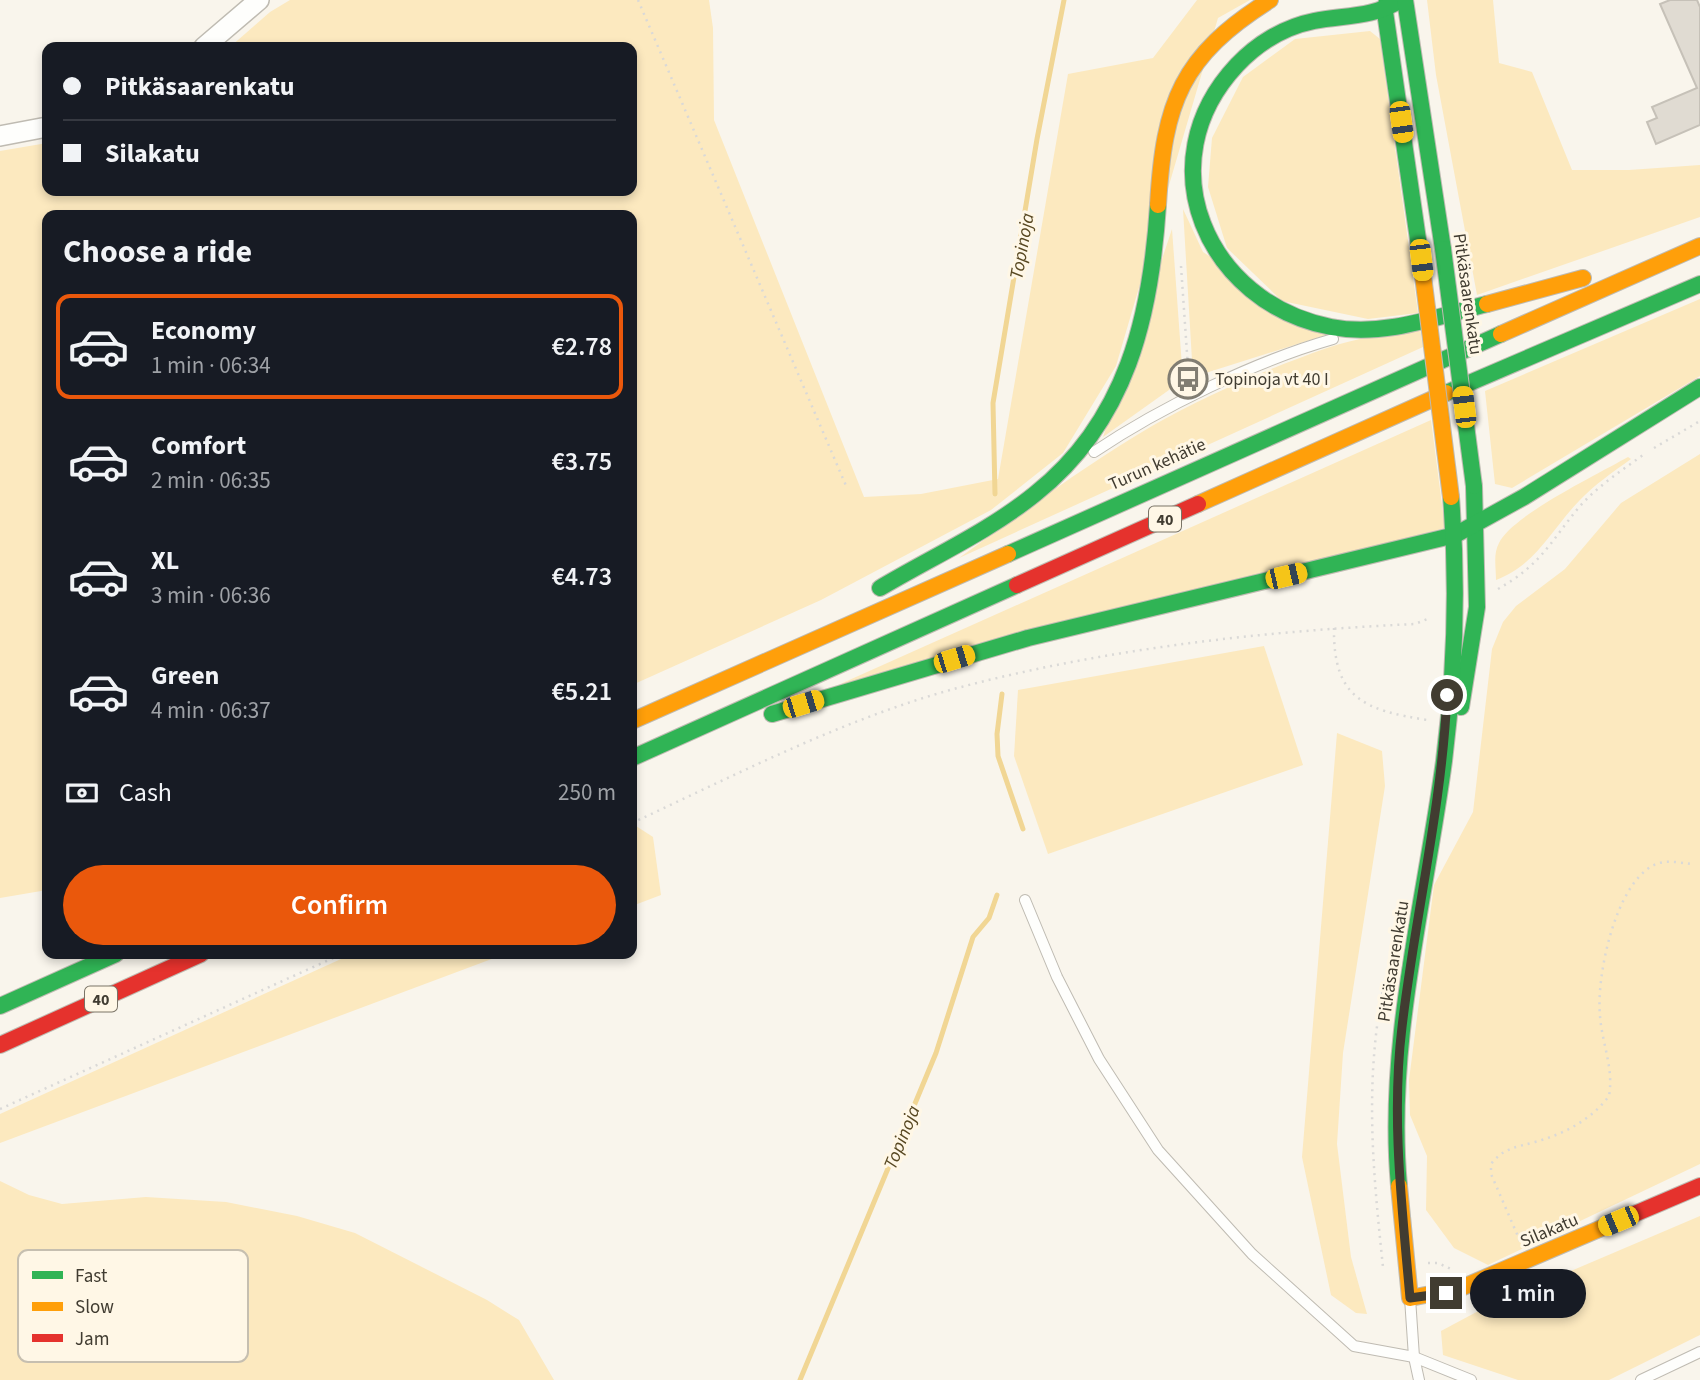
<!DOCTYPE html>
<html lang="en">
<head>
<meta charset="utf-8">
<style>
	body { margin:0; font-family:"Source Sans 3",sans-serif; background:#242831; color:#f1f3f6; height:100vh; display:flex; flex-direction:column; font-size:26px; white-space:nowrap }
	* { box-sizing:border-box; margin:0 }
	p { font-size:23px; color:#9ea1a6 }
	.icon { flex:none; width:38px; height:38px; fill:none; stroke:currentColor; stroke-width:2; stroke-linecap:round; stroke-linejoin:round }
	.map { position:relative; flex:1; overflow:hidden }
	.sheet { position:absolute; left:42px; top:210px; width:595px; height:749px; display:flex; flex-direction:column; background:#171b24; border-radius:14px; box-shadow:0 4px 10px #0003 }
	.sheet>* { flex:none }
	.guide { position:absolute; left:42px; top:42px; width:595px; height:154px; border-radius:14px; box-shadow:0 4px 10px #0003; display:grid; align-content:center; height:154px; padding:0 21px; background:#171b24 }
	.end { position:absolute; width:32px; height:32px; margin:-16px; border:9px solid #413c31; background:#fff; box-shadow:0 0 0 4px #fff }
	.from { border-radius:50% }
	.bubble { position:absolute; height:49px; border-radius:24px; background:#171b24; box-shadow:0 4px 10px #0003; font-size:23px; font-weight:600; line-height:49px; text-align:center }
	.car { position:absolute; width:21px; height:42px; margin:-21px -10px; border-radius:9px; box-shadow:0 0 5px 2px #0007; background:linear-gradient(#f5c518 24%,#345 0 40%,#f5c518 0 76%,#345 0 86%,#f5c518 0) }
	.guide b { display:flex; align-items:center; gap:24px; height:66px; font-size:26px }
	.guide b+b { border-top:2px solid #363941 }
	.guide i { width:18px; height:18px; background:#f1f3f6 }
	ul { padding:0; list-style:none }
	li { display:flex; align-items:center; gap:21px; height:105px; margin:0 14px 10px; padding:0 7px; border:4px solid transparent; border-radius:14px }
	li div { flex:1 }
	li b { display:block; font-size:26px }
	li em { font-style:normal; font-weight:600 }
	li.current { border-color:#ea580c }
	li>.icon { width:63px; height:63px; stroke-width:1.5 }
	h2 { padding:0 21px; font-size:32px; line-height:84px }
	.pay { display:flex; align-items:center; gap:18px; height:77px; padding:0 21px; font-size:26px }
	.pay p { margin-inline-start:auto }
	.primary-button { display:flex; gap:14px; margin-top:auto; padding:14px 21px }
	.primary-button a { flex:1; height:80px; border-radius:42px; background:#ea580c; color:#fff; font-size:28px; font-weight:600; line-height:80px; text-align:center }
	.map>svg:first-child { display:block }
	.green { fill:#fce9bf }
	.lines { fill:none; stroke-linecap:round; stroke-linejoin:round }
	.stream { stroke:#f1d694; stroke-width:5 }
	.building { fill:#e0dbd2; stroke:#c6c1b8; stroke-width:2 }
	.lane-casing { stroke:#bfbbb2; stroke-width:12 }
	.street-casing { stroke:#bfbbb2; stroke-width:22 }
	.fast-casing { stroke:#bfbbb2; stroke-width:18 }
	.slow-casing { stroke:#bfbbb2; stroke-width:18 }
	.jam-casing { stroke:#bfbbb2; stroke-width:18 }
	.path { stroke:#dad9d7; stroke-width:2.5; stroke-dasharray:2 5; stroke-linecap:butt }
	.lane { stroke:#fefefc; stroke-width:10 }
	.street { stroke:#fefefc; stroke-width:19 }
	.fast { stroke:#30b455; stroke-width:16 }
	.slow { stroke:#ff9f0a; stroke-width:16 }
	.jam { stroke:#e5322d; stroke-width:16 }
	.fast-bridge-casing { stroke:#bfbbb2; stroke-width:18; stroke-linecap:butt }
	.slow-bridge-casing { stroke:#bfbbb2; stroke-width:18; stroke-linecap:butt }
	.fast-bridge { stroke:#30b455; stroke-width:16 }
	.slow-bridge { stroke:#ff9f0a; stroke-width:16 }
	.route { stroke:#413c31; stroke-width:9 }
	.labels { text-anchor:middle; stroke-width:6; stroke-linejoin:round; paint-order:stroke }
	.shield { fill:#fff7e6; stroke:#7a7467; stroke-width:2 }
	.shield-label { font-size:16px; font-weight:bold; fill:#413c31 }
	.street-label { font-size:18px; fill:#413c31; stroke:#fff7e6 }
	.poi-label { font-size:18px; fill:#413c31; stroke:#fff7e6; text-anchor:start }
	.water-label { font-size:19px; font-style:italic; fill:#584822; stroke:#fff7e6 }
	.key { fill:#fff7e6; stroke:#c6bfb0; stroke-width:2 }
	.key-label { font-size:19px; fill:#413c31 }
</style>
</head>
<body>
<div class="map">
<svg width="1700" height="1380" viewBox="0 0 1700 1380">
	<rect width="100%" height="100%" fill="#f9f5ec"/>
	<g class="green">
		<polygon points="290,0 709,0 713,28 714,120 864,497 921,494 998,479 1068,74 1153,58 1197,0 1250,0 1218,18 1116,366 1063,453 991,510 821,600 632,685 632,215 47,215 47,890 0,898 0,151 47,143 47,191 632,191 632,47 230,47 270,12"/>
		<polygon points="1427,0 1493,0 1499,63 1532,72 1572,170 1629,170 1700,165 1700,217 1477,295 1436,75"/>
		<polygon points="1370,31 1380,39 1418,313 1368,319 1282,301 1227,248 1208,187 1212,138 1243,77 1295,39"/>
		<polygon points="1183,209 1203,252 1329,334 1193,377"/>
		<polygon points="1172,229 1183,380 1103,437"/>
		<polygon points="1700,299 1700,376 1512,488 1495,484 1485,391"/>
		<path d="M1420,328L1423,347L959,558C1022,513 1085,465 1152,426C1207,395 1267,369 1327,348C1356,338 1389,334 1420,328Z"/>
		<polygon points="1431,420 1445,528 838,685"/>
		<polygon points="1700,454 1700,1164 1488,1265 1454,1248 1426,1210 1427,1156 1410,1115 1409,1080 1434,885 1473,812 1492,649 1503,622 1516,606 1565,569 1621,503"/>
		<path d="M1628,457L1631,459C1613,472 1594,485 1579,501C1551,530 1536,565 1496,580C1496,567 1493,554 1499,543C1511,516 1600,473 1628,457Z"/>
		<polygon points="1264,646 1303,765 1048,854 1014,756 1018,690"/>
		<polygon points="1337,733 1382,751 1385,786 1343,1053 1337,1144 1351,1257 1367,1314 1356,1313 1331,1295 1302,1157"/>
		<polygon points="636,826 653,837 661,895 632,906 632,828"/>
		<polygon points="352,954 505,954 0,1143 0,1114"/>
		<polygon points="0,1181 29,1195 62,1204 146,1197 226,1202 297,1216 355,1233 487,1300 519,1320 554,1380 0,1380"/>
		<polygon points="1700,1216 1700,1335 1609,1380 1518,1380 1443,1355 1441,1331 1484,1308"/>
	</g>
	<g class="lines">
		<g class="stream">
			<polyline points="995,494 993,403 1037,139 1064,0"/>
			<polyline points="1002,694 997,734 998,756 1023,829"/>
			<polyline points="800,1380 936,1053 973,937 989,918 997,895"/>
		</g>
	</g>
	<polygon class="building" points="1670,0 1697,0 1700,7 1700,125 1656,144 1647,122 1657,118 1652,107 1697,88 1660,4"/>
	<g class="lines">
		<g class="lane-casing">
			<g id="lane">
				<path d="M1094,452C1161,407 1256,361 1333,339"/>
				<polyline points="1025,900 1057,977 1099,1059 1158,1150 1252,1254 1354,1346 1414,1357 1471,1380"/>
				<polyline points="1410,1298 1414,1357 1419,1380"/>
				<polyline points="1641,1380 1700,1352"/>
			</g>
		</g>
		<g class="street-casing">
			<g id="street">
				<polyline points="204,47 259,0"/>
				<polyline points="0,136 47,127"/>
			</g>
		</g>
		<g class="fast-casing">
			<g id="fast">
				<polyline points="1387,0 1385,12 1421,260"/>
				<path d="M1400,0C1373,18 1344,15 1314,21C1284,27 1257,44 1237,65C1145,163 1207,303 1331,327C1384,337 1436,317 1487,304"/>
				<polyline points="1405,0 1443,249"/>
				<polyline points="1446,393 1700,284"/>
				<polyline points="1008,554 1501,334"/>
				<path d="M880,588C932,557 988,532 1035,494C1127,421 1151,316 1158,205"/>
				<polyline points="1461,707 1477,607 1474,486"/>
				<polyline points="772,714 1028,638 1455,535 1524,497 1700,387"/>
				<polyline points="632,758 1017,585"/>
				<polyline points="0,1006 116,954"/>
				<path d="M1399,1186C1386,1043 1425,902 1444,761C1455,674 1458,584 1451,497"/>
			</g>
		</g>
		<g class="slow-casing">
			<g id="slow">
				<path d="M1158,205C1164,102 1181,56 1270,0"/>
				<polyline points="1487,304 1583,278"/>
				<polyline points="1501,334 1700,246"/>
				<polyline points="1198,504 1446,393"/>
				<polyline points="632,721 1008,554"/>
				<polyline points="1399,1186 1410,1298 1461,1288 1611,1224"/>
			</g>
		</g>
		<g class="jam-casing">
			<g id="jam">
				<polyline points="1017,585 1198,504"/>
				<polyline points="0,1045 201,954"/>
				<polyline points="1611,1224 1700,1186"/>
			</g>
		</g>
		<g class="path">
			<polyline points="638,0 847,488"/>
			<polyline points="1181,266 1189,382"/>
			<polyline points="1654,448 1700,421"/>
			<path d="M1498,589C1542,564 1550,542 1580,506C1598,486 1621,471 1643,455"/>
			<path d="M1334,628C1333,699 1365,710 1427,720"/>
			<path d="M632,823C740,773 849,716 965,686C1111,648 1264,631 1415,624L1430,618"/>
			<path d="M1384,985C1364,1080 1373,1172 1383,1267H1386"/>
			<polyline points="0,1109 342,954"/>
			<path d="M1520,1241L1491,1174V1164C1503,1148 1517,1147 1535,1142C1564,1134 1591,1120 1609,1096C1614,1068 1602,1044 1600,1016C1596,977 1615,884 1654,865C1666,859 1680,863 1692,864"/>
			<polyline points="1428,1263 1438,1263 1451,1269"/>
		</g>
		<use href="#lane" class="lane"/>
		<use href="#street" class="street"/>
		<use href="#fast" class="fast"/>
		<use href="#slow" class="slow"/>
		<use href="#jam" class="jam"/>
		<g class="fast-bridge-casing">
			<polyline id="fast-bridge" points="1443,249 1474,486"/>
		</g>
		<g class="slow-bridge-casing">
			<polyline id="slow-bridge" points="1421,260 1451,497"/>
		</g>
		<use href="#fast-bridge" class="fast-bridge"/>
		<use href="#slow-bridge" class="slow-bridge"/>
	</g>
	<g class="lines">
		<path class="route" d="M1446,1293L1410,1298C1402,1207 1391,1117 1402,1027C1415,916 1442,807 1447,695"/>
	</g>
	<defs>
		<g id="bus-ring" transform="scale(2.0125)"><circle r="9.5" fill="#fff7e6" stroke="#817d72" stroke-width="1.5"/><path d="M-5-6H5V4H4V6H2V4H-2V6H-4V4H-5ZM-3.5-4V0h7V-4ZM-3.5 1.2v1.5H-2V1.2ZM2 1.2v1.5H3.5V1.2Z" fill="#817d72"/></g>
	</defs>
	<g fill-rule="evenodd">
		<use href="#bus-ring" x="1188" y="379"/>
	</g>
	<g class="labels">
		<g class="shield">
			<rect x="1149" y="506.5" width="32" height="25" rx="5"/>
			<rect x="85" y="986.5" width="32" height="25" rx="5"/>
		</g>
		<g class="shield-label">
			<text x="1165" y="525">40</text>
			<text x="101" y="1005">40</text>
		</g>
		<g class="street-label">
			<text transform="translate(1468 294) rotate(82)" y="6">Pitkäsaarenkatu</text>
			<text transform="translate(1157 464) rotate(-24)" y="6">Turun kehätie</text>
			<text transform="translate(1393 961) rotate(-81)" y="6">Pitkäsaarenkatu</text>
			<text transform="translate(1549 1230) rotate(-23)" y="6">Silakatu</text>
		</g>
		<g class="poi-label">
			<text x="1215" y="385">Topinoja vt 40 I</text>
		</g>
		<g class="water-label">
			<text transform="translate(1021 246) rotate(-80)" y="7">Topinoja</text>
			<text transform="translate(901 1137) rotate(-68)" y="7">Topinoja</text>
		</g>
	</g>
	<rect x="18" y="1250" width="230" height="112" rx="10" class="key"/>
	<rect x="32" y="1271" width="31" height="8" fill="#30b455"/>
	<rect x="32" y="1302" width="31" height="9" fill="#ff9f0a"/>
	<rect x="32" y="1334" width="31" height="8" fill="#e5322d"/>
	<g class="key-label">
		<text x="75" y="1282">Fast</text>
		<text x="75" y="1313">Slow</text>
		<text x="75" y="1345">Jam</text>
	</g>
</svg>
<i class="end from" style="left:1447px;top:695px"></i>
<i class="end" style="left:1446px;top:1293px"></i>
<div class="bubble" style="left:1470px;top:1269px;width:116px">1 min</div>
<i class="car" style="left:1401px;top:122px;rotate:172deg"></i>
<i class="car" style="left:1421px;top:260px;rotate:173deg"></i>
<i class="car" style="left:1464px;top:407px;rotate:353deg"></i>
<i class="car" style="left:1286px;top:576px;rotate:77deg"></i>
<i class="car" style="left:954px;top:659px;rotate:73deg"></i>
<i class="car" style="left:803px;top:704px;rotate:73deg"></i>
<i class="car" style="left:1618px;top:1221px;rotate:247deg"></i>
<div class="guide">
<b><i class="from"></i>Pitkäsaarenkatu</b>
<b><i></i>Silakatu</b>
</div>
<section class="sheet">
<h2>Choose a ride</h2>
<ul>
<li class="current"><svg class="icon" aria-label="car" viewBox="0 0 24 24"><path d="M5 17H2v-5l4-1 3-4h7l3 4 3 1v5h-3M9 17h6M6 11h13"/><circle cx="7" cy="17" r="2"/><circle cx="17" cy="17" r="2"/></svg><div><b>Economy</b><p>1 min · 06:34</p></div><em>€2.78</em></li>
<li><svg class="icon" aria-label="car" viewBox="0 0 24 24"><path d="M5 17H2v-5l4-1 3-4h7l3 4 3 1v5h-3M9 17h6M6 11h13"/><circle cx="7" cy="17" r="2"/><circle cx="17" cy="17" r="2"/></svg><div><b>Comfort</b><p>2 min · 06:35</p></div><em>€3.75</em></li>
<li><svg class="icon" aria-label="car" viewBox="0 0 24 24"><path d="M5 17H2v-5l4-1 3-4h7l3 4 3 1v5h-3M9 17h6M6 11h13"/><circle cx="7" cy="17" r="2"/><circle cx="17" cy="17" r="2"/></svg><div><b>XL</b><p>3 min · 06:36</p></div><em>€4.73</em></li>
<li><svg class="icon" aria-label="car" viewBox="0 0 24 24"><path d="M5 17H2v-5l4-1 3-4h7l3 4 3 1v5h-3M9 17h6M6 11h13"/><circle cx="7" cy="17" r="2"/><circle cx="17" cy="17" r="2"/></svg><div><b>Green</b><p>4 min · 06:37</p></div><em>€5.21</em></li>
</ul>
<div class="pay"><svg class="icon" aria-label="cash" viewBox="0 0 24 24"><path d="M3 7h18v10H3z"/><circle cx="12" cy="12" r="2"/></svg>Cash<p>250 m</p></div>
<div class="primary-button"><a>Confirm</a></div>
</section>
</div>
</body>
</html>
